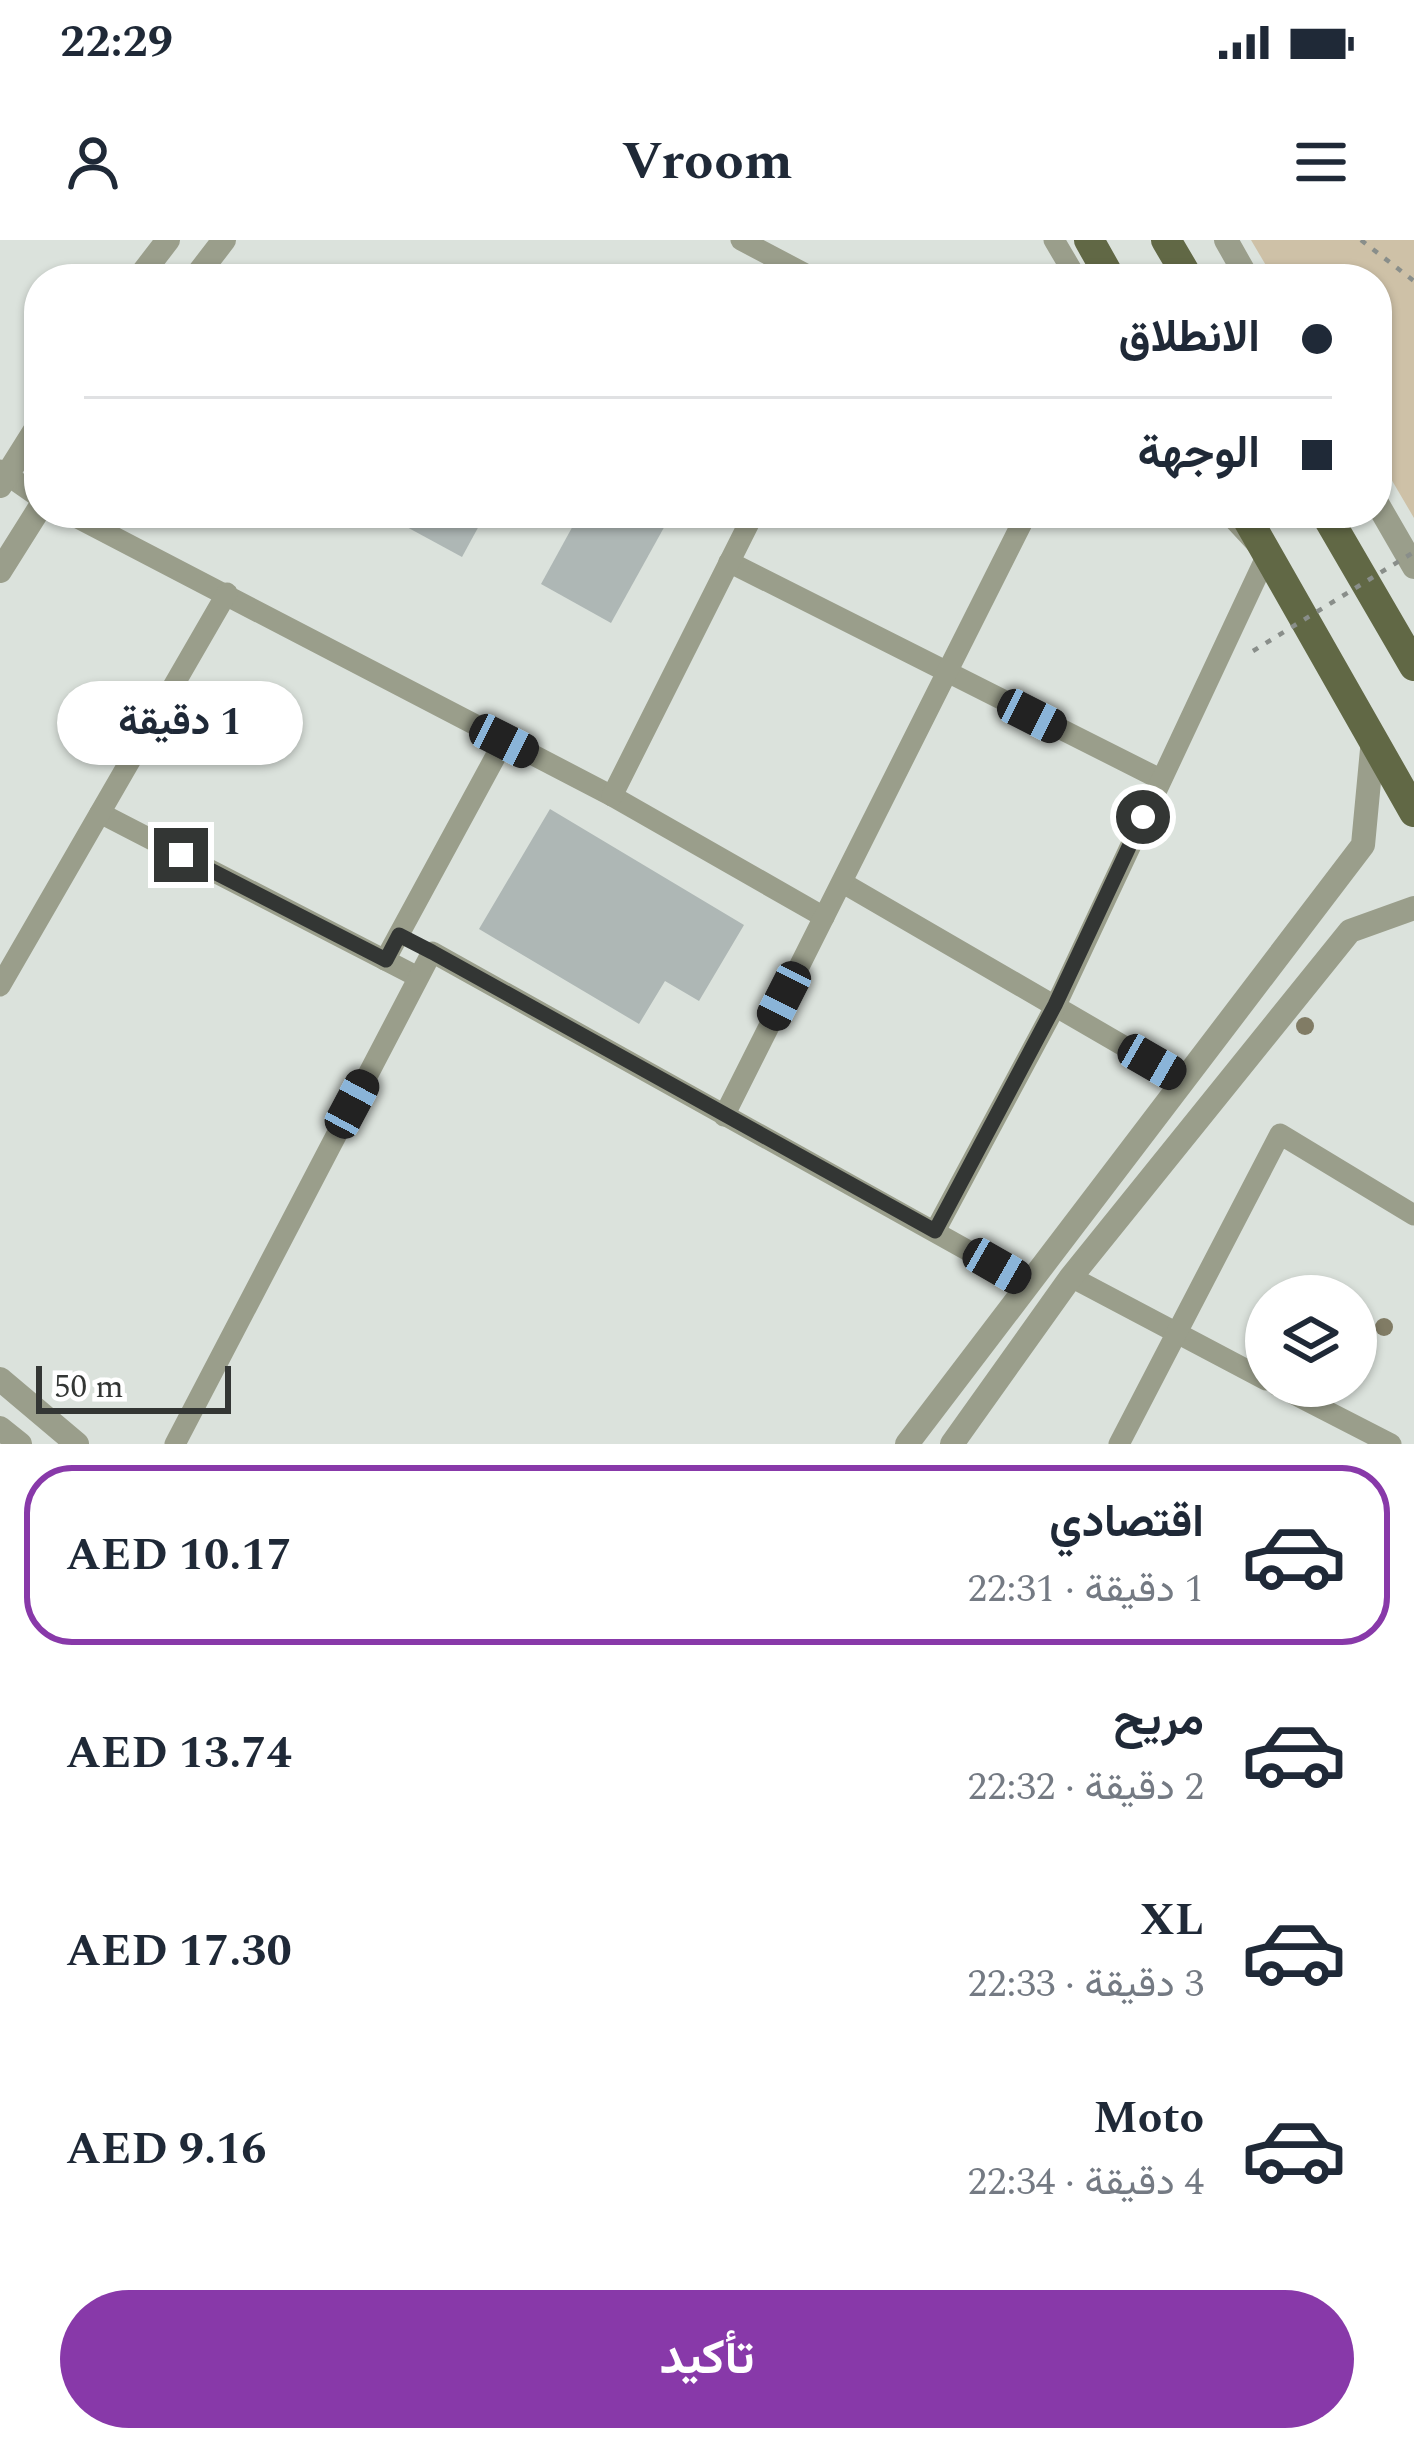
<!DOCTYPE html>
<html lang="ar">
<head>
<meta charset="utf-8">
<style>
	body { margin:0; font-family:Spectral,Vazirmatn,serif; background:#f2f2f3; color:#1f2937; direction:rtl; height:100vh; display:flex; flex-direction:column; font-size:45px; white-space:nowrap }
	* { box-sizing:border-box; margin:0 }
	p { font-size:39px; color:#747a83 }
	.icon { flex:none; width:66px; height:66px; fill:none; stroke:currentColor; stroke-width:2; stroke-linecap:round; stroke-linejoin:round }
	.map { position:relative; height:1204px; overflow:hidden; direction:ltr }
	.details { display:flex; flex-direction:column; background:#fff; flex:1 }
	.details>* { flex:none }
	.guide { position:absolute; left:24px; top:24px; width:1368px; height:264px; border-radius:48px; box-shadow:0 3px 9px #0004; direction:rtl; display:grid; align-content:center; height:264px; padding:0 60px; background:#fff }
	.buttons { position:absolute; left:1245px; top:1035px; display:grid; gap:24px }
	.buttons a { display:grid; place-items:center; width:132px; height:132px; border-radius:50%; background:#fff; box-shadow:0 3px 9px #0004; font-size:60px }
	.scale { position:absolute; left:36px; bottom:30px; width:195px; box-sizing:border-box; padding-left:12px; border:6px solid #333634; border-top:0; font-size:33px; line-height:42px; white-space:nowrap; color:#333634; -webkit-text-stroke:9px #fff; paint-order:stroke }
	.end { position:absolute; width:54px; height:54px; margin:-27px; border:15px solid #333634; background:#fff; box-shadow:0 0 0 6px #fff }
	.from { border-radius:50% }
	.bubble { position:absolute; height:84px; border-radius:42px; background:#fff; box-shadow:0 3px 9px #0004; font-size:39px; font-weight:700; line-height:84px; text-align:center; direction:rtl }
	.car { position:absolute; width:36px; height:72px; margin:-36px -18px; border-radius:15px; box-shadow:0 0 9px 3px #0007; background:linear-gradient(#222 24%,#8ab4d8 0 40%,#222 0 76%,#8ab4d8 0 86%,#222 0) }
	.guide b { display:flex; align-items:center; gap:42px; height:114px; font-size:45px }
	.guide b+b { border-top:3px solid #e0e1e3 }
	.guide i { width:30px; height:30px; background:#1f2937 }
	ul { padding:21px 0 0; list-style:none }
	li { display:flex; align-items:center; gap:36px; height:180px; margin:0 24px 18px; padding:0 36px; border:6px solid transparent; border-radius:48px }
	li div { flex:1 }
	li b { display:block; font-size:45px }
	li em { font-style:normal; font-weight:700 }
	li.on { border-color:#8839a9 }
	li>.icon { width:108px; height:108px; stroke-width:1.5 }
	.cta { display:flex; gap:24px; margin-top:auto; padding:24px 60px }
	.cta a { flex:1; height:138px; border-radius:72px; background:#8839a9; color:#fff; font-size:48px; font-weight:700; line-height:138px; text-align:center }
	.status { display:flex; justify-content:space-between; align-items:center; height:84px; padding:0 60px; background:#fff; direction:ltr }
	.status svg { height:33px; fill:currentColor }
	header { display:flex; justify-content:space-between; align-items:center; height:156px; padding:0 60px; background:#fff; font-size:54px; font-weight:700 }
	.map>svg:first-child { display:block }
	.green { fill:#cec1a7 }
	.building { fill:#aeb7b5 }
	.lines { fill:none; stroke-linecap:round; stroke-linejoin:round }
	.path { stroke:#898e8a; stroke-width:4.5; stroke-dasharray:6 9; stroke-linecap:butt }
	.minor { stroke:#9a9e8b; stroke-width:21 }
	.tertiary { stroke:#9a9e8b; stroke-width:24 }
	.primary { stroke:#616845; stroke-width:30 }
	.path-bridge { stroke:#898e8a; stroke-width:4.5; stroke-dasharray:6 9; stroke-linecap:butt }
	.tree { fill:#817c65 }
	.route { stroke:#333634; stroke-width:15 }
</style>
</head>
<body>
<div class="status"><b>22:29</b><svg viewBox="0 0 49 12"><path d="M0 12V9h3v3zM5 12V6h3v6zM10 12V3h3v9zM15 12V0h3v12zM26 1h20v11H26zM47 4h2v5h-2z"/></svg></div>
<header><svg class="icon" aria-label="menu" viewBox="0 0 24 24"><path d="M4 6h16M4 12h16M4 18h16"/></svg>Vroom<svg class="icon" aria-label="person" viewBox="0 0 24 24"><circle cx="12" cy="8" r="4"/><path d="M4 21q1-7 8-7t8 7"/></svg></header>
<div class="map">
<svg width="1414" height="1204" viewBox="0 0 1414 1204">
	<rect width="100%" height="100%" fill="#dbe2dc"/>
	<polygon class="green" points="1251,0 1414,0 1414,278 1377,215 1377,39 1274,39"/>
	<g class="building">
		<polygon points="381,273 486,273 462,317"/>
		<polygon points="580,273 672,273 611,383 541,344"/>
		<polygon points="550,569 744,685 699,761 665,741 639,784 479,689"/>
	</g>
	<g class="lines">
		<polyline class="path" points="1361,0 1414,41"/>
		<g class="minor">
			<polyline points="741,0 815,39"/>
			<polyline points="1054,0 1077,39"/>
			<polyline points="0,230 39,257"/>
			<polyline points="68,273 612,556 824,677"/>
			<polyline points="729,322 1160,539"/>
			<polyline points="612,556 754,273"/>
			<polyline points="100,573 418,737"/>
			<polyline points="843,643 1184,841"/>
			<polyline points="385,720 504,501"/>
			<polyline points="0,746 227,353"/>
			<polyline points="724,876 1027,273"/>
			<polyline points="935,991 1056,765 1267,315 1228,273"/>
			<polyline points="1071,1037 1266,1140"/>
			<polyline points="1278,1146 1391,1204"/>
			<polyline points="175,1204 432,712 1028,1044"/>
			<polyline points="1119,1204 1280,894 1414,975"/>
		</g>
		<g class="tertiary">
			<polyline points="1226,0 1248,39"/>
			<polyline points="138,39 168,0"/>
			<polyline points="194,39 224,0"/>
			<polyline points="0,246 39,184"/>
			<polyline points="1377,263 1414,327"/>
			<polyline points="0,331 39,269"/>
			<polyline points="0,1139 77,1204"/>
			<polyline points="0,1188 20,1204"/>
			<polyline points="907,1204 1363,605 1373,499"/>
			<polyline points="952,1204 1071,1037 1350,691 1414,668"/>
		</g>
		<g class="primary">
			<polyline points="1089,0 1111,39"/>
			<polyline points="1166,0 1189,39"/>
			<polyline points="1244,273 1414,572"/>
			<polyline points="1325,273 1414,426"/>
		</g>
		<polyline class="path-bridge" points="1253,411 1414,312"/>
	</g>
	<g class="tree">
		<circle cx="1305" cy="786" r="9"/>
		<circle cx="1384" cy="1087" r="9"/>
	</g>
	<g class="lines">
		<polyline class="route" points="181,615 386,720 399,695 432,712 935,991 1055,765 1143,577"/>
	</g>
</svg>
<div class="buttons">
<a><svg class="icon" aria-label="layers" viewBox="0 0 24 24"><path d="M12 4l9 5-9 5-9-5zM3 14l9 5 9-5"/></svg></a>
</div>
<div class="scale">50 m</div>
<i class="end from" style="left:1143px;top:577px"></i>
<i class="end" style="left:181px;top:615px"></i>
<div class="bubble" style="left:57px;top:441px;width:246px">1 دقيقة</div>
<i class="car" style="left:1032px;top:476px;rotate:117deg"></i>
<i class="car" style="left:504px;top:501px;rotate:117deg"></i>
<i class="car" style="left:784px;top:756px;rotate:207deg"></i>
<i class="car" style="left:1152px;top:822px;rotate:120deg"></i>
<i class="car" style="left:352px;top:864px;rotate:28deg"></i>
<i class="car" style="left:997px;top:1026px;rotate:120deg"></i>
<div class="guide">
<b><i class="from"></i>الانطلاق</b>
<b><i></i>الوجهة</b>
</div>
</div>
<section class="details">
<ul>
<li class="on"><svg class="icon" aria-label="car" viewBox="0 0 24 24"><path d="M5 17H2v-5l4-1 3-4h7l3 4 3 1v5h-3M9 17h6M6 11h13"/><circle cx="7" cy="17" r="2"/><circle cx="17" cy="17" r="2"/></svg><div><b>اقتصادي</b><p>1 دقيقة · 22:31</p></div><em>AED 10.17</em></li>
<li><svg class="icon" aria-label="car" viewBox="0 0 24 24"><path d="M5 17H2v-5l4-1 3-4h7l3 4 3 1v5h-3M9 17h6M6 11h13"/><circle cx="7" cy="17" r="2"/><circle cx="17" cy="17" r="2"/></svg><div><b>مريح</b><p>2 دقيقة · 22:32</p></div><em>AED 13.74</em></li>
<li><svg class="icon" aria-label="car" viewBox="0 0 24 24"><path d="M5 17H2v-5l4-1 3-4h7l3 4 3 1v5h-3M9 17h6M6 11h13"/><circle cx="7" cy="17" r="2"/><circle cx="17" cy="17" r="2"/></svg><div><b>XL</b><p>3 دقيقة · 22:33</p></div><em>AED 17.30</em></li>
<li><svg class="icon" aria-label="car" viewBox="0 0 24 24"><path d="M5 17H2v-5l4-1 3-4h7l3 4 3 1v5h-3M9 17h6M6 11h13"/><circle cx="7" cy="17" r="2"/><circle cx="17" cy="17" r="2"/></svg><div><b>Moto</b><p>4 دقيقة · 22:34</p></div><em>AED 9.16</em></li>
</ul>
<div class="cta"><a>تأكيد</a></div>
</section>
</body>
</html>
